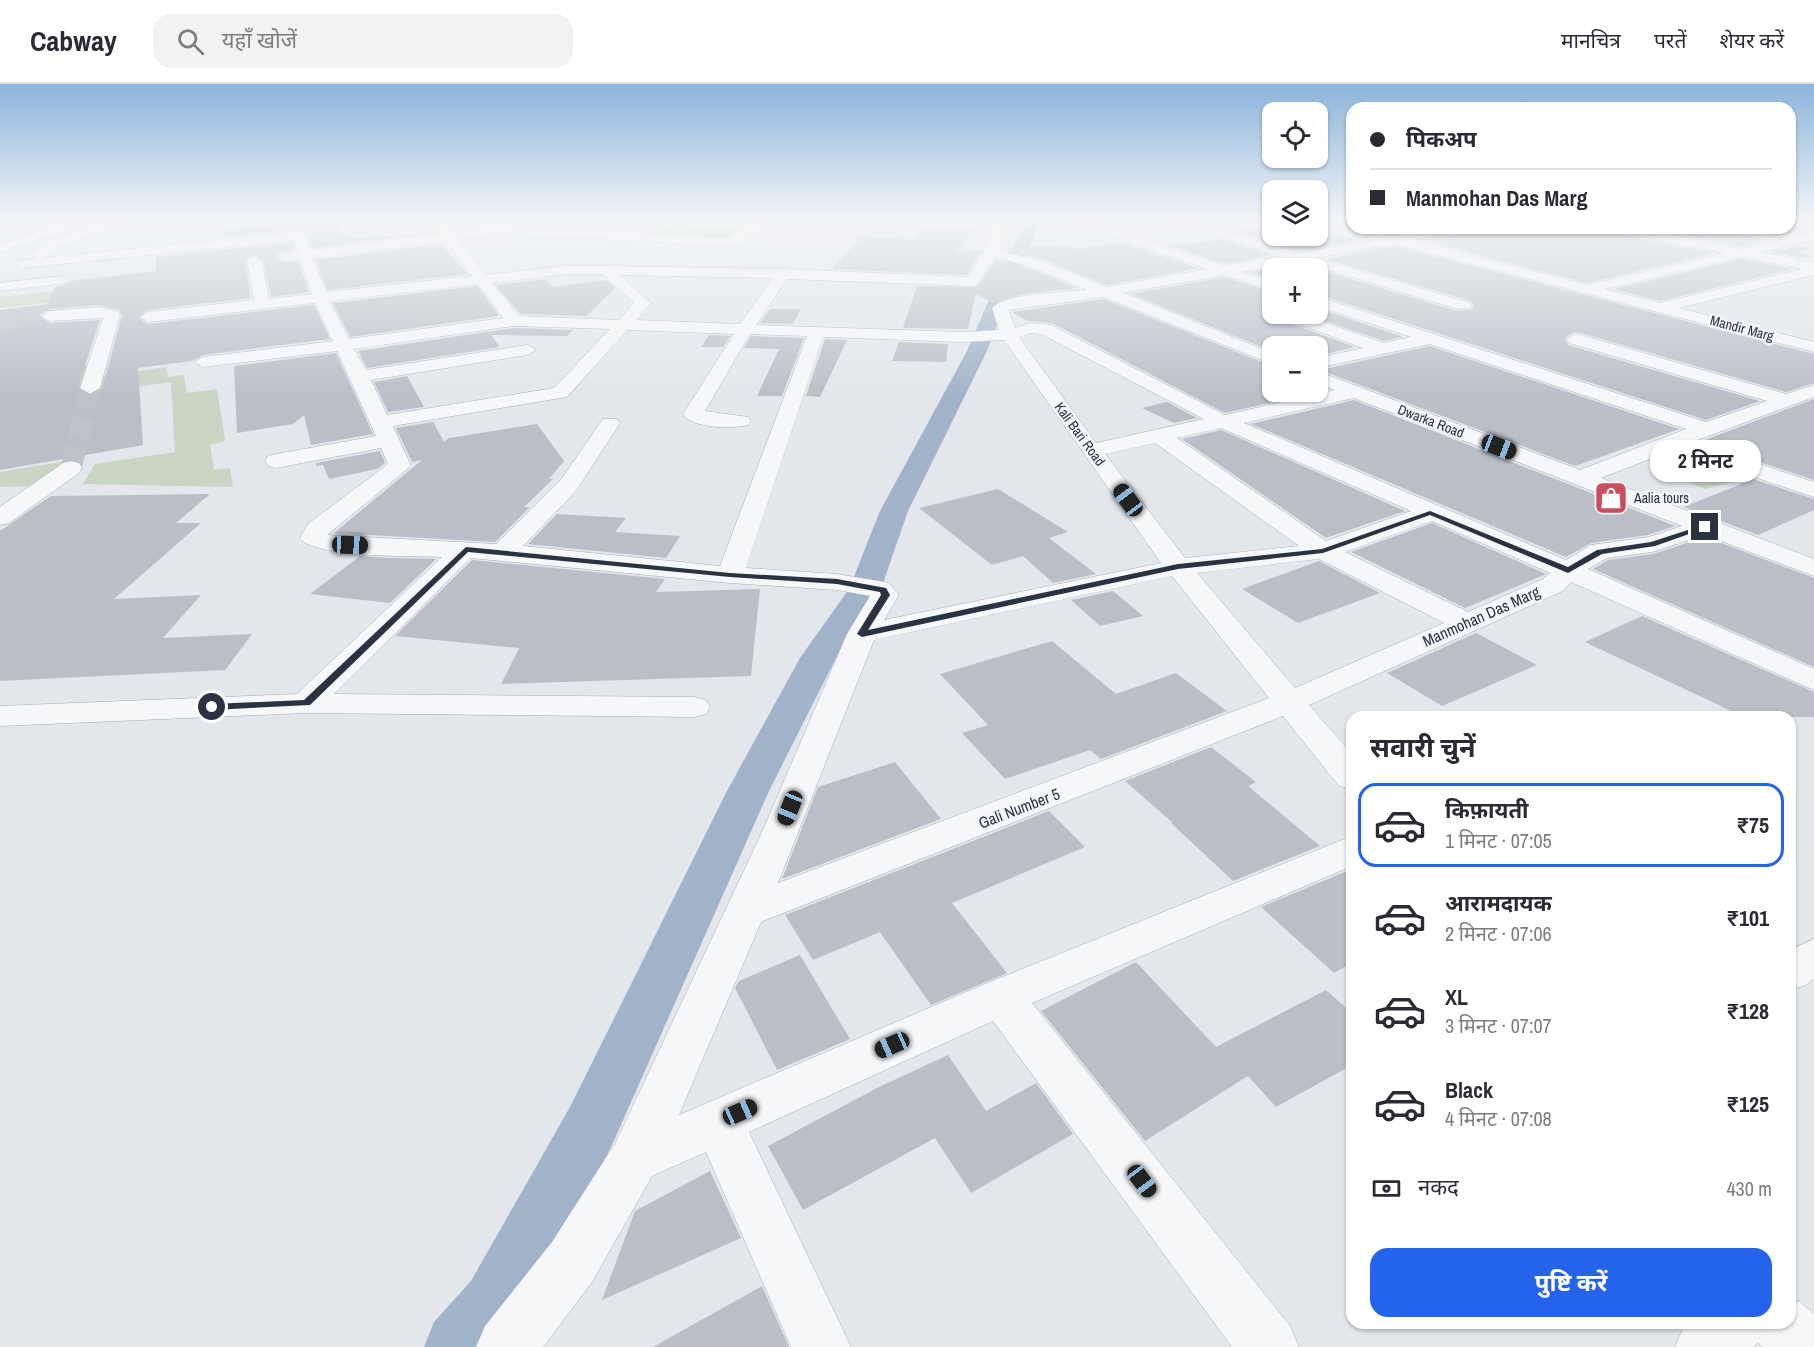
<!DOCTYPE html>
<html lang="hi">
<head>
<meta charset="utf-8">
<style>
	body { margin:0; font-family:"Archivo Narrow","Noto Sans Devanagari",sans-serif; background:#f2f2f3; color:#2b2b33; height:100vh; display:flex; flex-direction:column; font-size:22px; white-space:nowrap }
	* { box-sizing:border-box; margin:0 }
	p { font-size:20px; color:#7c7c81 }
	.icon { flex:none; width:33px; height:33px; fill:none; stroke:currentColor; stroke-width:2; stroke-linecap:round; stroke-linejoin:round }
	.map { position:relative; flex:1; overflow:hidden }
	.drawer { position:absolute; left:1346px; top:627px; width:450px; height:618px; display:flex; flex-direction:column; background:#fff; border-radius:18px; box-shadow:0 2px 4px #0004 }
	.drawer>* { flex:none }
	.hud { position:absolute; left:1346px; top:18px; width:450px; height:132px; border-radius:18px; box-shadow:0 2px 4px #0004; display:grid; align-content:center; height:132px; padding:0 24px; background:#fff }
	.fabs { position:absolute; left:1262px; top:18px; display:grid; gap:12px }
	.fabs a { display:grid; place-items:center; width:66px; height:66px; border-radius:12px; background:#fff; box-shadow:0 2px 4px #0004; font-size:30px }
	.end { position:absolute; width:27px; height:27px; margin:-14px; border:8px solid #2b3342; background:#fff; box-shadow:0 0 0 3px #fff }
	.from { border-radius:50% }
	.bubble { position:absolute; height:42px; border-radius:18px; background:#fff; box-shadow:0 2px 4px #0004; font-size:20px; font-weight:700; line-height:42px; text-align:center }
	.car { position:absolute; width:18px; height:36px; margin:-18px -9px; border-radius:8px; box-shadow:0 0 4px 2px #0007; background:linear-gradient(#222 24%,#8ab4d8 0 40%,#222 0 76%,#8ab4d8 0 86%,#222 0) }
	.hud b { display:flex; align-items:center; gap:21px; height:57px; font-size:22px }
	.hud b+b { border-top:2px solid #e1e1e2 }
	.hud i { width:15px; height:15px; background:#2b2b33 }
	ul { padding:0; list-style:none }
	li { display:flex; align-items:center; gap:18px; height:84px; margin:0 12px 9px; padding:0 12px; border:3px solid transparent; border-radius:18px }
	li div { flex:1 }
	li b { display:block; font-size:22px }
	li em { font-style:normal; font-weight:700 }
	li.current { border-color:#2563eb }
	li>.icon { width:54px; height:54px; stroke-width:1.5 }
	h2 { padding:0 24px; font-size:27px; line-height:72px }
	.pay { display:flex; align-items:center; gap:15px; height:66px; padding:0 24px; font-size:22px }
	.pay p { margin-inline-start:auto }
	.action { display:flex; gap:12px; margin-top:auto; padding:12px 24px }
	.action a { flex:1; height:69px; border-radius:18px; background:#2563eb; color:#fff; font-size:24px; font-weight:700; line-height:69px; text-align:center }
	header { display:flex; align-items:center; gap:36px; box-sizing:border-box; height:84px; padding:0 30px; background:#fff; border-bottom:2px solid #e1e1e2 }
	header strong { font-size:28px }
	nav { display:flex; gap:33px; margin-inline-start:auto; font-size:21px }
	.search { width:420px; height:54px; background:#f2f2f3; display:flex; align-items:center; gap:15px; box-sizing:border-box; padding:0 21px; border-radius:18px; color:#7c7c81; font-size:22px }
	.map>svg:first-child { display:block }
	.green { fill:#c8d4c4 }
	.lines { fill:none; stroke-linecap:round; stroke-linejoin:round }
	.canal { fill:#a0b3c9; fill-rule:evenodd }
	.building { fill:#babfc7; fill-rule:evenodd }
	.street-tunnel-far1 { stroke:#bec2c9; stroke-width:16; stroke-dasharray:16 8; stroke-linecap:butt }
	.street-tunnel { stroke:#bec2c9; stroke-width:21; stroke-dasharray:21 10; stroke-linecap:butt }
	.street-casing { stroke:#a8adb5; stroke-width:1 }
	.primary-casing { stroke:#a3aab6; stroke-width:1 }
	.street { fill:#f6f7f9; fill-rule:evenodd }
	.primary { fill:#fff; fill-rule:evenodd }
	.route { fill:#2b3342 }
	.labels { text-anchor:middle; stroke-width:5; stroke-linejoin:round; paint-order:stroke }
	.far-street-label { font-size:14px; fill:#2b3342; stroke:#f3f5f8 }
	.far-poi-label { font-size:14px; fill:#2b3342; stroke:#f3f5f8; text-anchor:start }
	.street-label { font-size:16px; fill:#2b3342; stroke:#f3f5f8 }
</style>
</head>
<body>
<header>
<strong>Cabway</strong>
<div class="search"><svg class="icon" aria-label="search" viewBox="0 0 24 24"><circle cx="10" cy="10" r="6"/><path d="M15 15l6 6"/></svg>यहाँ खोजें</div>
<nav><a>मानचित्र</a><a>परतें</a><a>शेयर करें</a></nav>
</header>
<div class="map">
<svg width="1814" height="1263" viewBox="0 0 1814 1263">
	<rect width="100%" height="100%" fill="#e3e6eb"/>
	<g class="green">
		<polygon points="670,141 748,145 732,156 649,153"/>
		<polygon points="95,203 94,214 0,224 0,213"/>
		<polygon points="97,280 99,293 166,283 168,293 184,291 187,309 217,305 225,357 210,361 214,386 230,384 233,403 83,400 95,380 175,368 171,298 51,315 57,285"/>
		<polygon points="73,376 38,402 0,403 0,388"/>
		<polygon points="1725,378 1764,391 1704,405 1667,389 1692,392"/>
	</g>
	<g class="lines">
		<polygon class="canal" points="1028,136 1042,136 1017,188 987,267 908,427 881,505 836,574 769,707 612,1061 519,1245 505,1263 424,1263 434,1238 471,1197 570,1023 727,707 800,574 849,505 880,427 967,267 1001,188"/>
	</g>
	<g class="building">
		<polygon points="315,136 334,136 347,155 428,149 312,164 307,151 299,146 201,156 224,153 222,145"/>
		<polygon points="923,144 972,146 957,168 982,166 967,191 832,185 861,153 913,155"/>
		<polygon points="1242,144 1272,144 1272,152 1317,152 1317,147 1362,156 1299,167 1246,151"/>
		<polygon points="1365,144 1425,144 1394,150"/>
		<polygon points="1467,144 1612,144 1620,150 1713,169 1587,199 1423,156 1459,150"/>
		<polygon points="1650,144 1703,144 1769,156 1742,163"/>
		<polygon points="1220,155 1272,171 1225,180 1171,162"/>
		<path d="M292,158L295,165L280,168L276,174L285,179L298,177L309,208L271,213L263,176L253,170L245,176L251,214L148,226L138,234L148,240L314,221L330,255L203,271L192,277L138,284L143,361L0,386V226L48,220L55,203L66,201L70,197L156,187V173ZM99,221L119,226L122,232L102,305L89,312L78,303L100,236L49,239L39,231L49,225Z"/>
		<polygon points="1123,159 1198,184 1107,201 1045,176 1003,165 1069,161 1076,165"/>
		<polygon points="441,160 468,190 327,206 316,176"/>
		<polygon points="1394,162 1814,270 1814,299 1786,308 1581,249 1574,248 1565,254 1568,261 1760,317 1706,336 1317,210 1317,185 1457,227 1472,226 1474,221 1471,217 1326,175"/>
		<polygon points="1798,162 1812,164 1796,168 1813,172 1802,174 1772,168"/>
		<polygon points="1742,175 1792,185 1661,217 1614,205"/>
		<polygon points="996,176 1033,186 1077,204 1022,210 994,220 976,210 968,245 903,244 917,202 977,203"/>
		<polygon points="1298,179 1315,184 1272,184 1272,195 1251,188"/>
		<polygon points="1224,193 1272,208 1272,230 1276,230 1279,235 1355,263 1317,272 1317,262 1272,262 1272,267 1131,210"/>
		<polygon points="545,195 553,203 606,196 615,204 586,232 520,230 496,201"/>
		<polygon points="477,202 499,232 350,253 333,219"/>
		<polygon points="1104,215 1272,282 1272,308 1317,308 1317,302 1327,306 1225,329 1052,239 1028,237 1012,228"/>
		<polygon points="1317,224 1403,253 1384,257 1305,230 1317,230"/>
		<polygon points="770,225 801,225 793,240 760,239"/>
		<polygon points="514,244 573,246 567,252 491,251 500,263 367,284 358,267"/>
		<polygon points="709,251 730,252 723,263 701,263"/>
		<polygon points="751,252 804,254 782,312 757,312 779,265 744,264"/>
		<polygon points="825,255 847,256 820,313 806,312"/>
		<polygon points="899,258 948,260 946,278 892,277"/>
		<polygon points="1430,262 1679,345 1575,382 1320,286"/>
		<polygon points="336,269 373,350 311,361 304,331 293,340 237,349 234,282"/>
		<polygon points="407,292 424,323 388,328 374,298"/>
		<polygon points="1814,315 1814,396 1699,358"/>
		<polygon points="1354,316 1675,442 1648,451 1591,459 1566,473 1251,340"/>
		<polygon points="1167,318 1197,334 1174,339 1142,324"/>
		<polygon points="433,338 444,358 449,354 537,340 564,377 549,395 553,395 524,423 530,423 495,458 334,449 422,376 412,378 396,344"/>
		<polygon points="1221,346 1405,427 1326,454 1182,355"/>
		<polygon points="380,367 385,379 377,385 329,395 323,381 316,382 316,379"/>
		<polygon points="1753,395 1814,415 1814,426 1758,451 1684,423"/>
		<polygon points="998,405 1068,448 1049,454 1096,490 1053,499 1023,472 992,481 919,424"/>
		<polygon points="210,410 176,439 201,439 114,515 201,511 163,554 252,550 225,586 0,597 0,447 51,412"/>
		<polygon points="557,430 626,434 615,448 680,452 666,474 528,460"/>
		<polygon points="1432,439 1546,490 1465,524 1351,468"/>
		<polygon points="1705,453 1814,494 1814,583 1593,485 1608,476 1653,470"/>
		<polygon points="360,472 389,474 436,475 390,519 310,510"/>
		<polygon points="472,476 665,495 656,508 760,505 751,592 501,600 519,564 395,552"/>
		<polygon points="1319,477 1380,509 1298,539 1242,505"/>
		<polygon points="1113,507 1143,532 1100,542 1071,516"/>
		<polygon points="1642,532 1814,608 1814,633 1744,633 1585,558"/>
		<polygon points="1476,549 1537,581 1442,622 1387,589"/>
		<polygon points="1052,557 1116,610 1176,589 1227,627 1101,675 1090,666 1005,695 962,649 988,641 940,590"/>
		<polygon points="1211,663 1256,698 1248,702 1320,762 1233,797 1171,739 1173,739 1125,697"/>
		<polygon points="895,678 941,735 782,795 818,703"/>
		<polygon points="1049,727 1085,763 952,819 1007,889 931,921 880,848 813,876 785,831"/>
		<polygon points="1352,785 1352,879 1334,889 1261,823"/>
		<polygon points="800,871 850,955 777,986 735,904 739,897"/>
		<polygon points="1136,878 1216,963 1326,906 1352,929 1352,981 1276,1023 1248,992 1145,1057 1041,927"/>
		<polygon points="948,971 986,1027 1036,999 1073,1050 971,1109 935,1054 803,1126 768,1062 879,1003"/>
		<polygon points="710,1087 741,1154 602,1216 635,1127"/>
		<polygon points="762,1202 789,1263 653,1263 755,1206"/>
	</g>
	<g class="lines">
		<polyline class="street-tunnel-far1" points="0,238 49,232"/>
		<polyline class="street-tunnel" points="71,384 90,304"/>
		<g class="street-casing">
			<g id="street">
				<path d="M110,136H129L63,161L42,174L299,148L305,152L311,166L441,150L431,136H444L453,149L478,146L484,141L730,154L755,136H769L743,159L730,162L504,150L458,155L486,191L565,182H606L784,185L968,193L984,168L993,145L871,140L865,136H1009L998,166L1044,178L1107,203L1207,185L1065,136H1084L1225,182L1281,172L1167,136H1187L1299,169L1374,156L1317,145V137L1394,152L1438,144H1465L1459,148L1412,156L1587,201L1724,169L1620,148L1614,144H1639L1742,165L1814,148V156L1761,168L1814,179V191L1679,224L1814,258V268L1394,160L1316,174L1470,219L1472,222L1470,225H1458L1298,177L1242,188L1272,197V206L1224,191L1123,209L1272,269V280L1104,213L1009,226L1015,244L1030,239L1051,241L1225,331L1335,306L1317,300V287L1580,386L1686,345L1430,260L1317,284V274L1363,264L1280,233L1278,230H1300L1384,259L1411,253L1317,222V212L1322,214L1706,338L1767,317L1569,259L1567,255L1575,250L1581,251L1786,310L1814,301V313L1692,358L1814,398V413L1673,366L1601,394L1814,475V492L1705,451L1652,468L1607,474L1588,485L1814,585V606L1571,498L1563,507L1309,621L1352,670V705L1339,702L1283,632L761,838L679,1031L985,900L1352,752V782L1032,919L1290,1242L1299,1263H1232L993,937L749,1048L851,1263H791L706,1068L652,1092L592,1198L543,1263H476L485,1242L552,1158L616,1058L763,746L847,550L870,512L837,506L730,499L471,474L334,610L694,613L706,616L710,623L706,630L694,633L306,629L0,642V622L297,610L442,473C415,472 314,474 300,454L308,440L388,380L381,364L276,384L268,382L265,377L268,372L276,370L376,352L337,267L203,283L194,278L203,273L333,257L315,219L148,238L140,233L148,228L254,216L247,176L254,172L261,176L269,215L312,210L300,175L285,177L278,173L280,170L298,167L294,156L23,184L16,180L18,177L36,175L31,171L33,168L53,155ZM446,157L472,192L326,208L313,174ZM995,173L1034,184L1087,206C1066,208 1005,209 992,224L999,246L962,248L756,241L787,195L972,202L977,201ZM1742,173L1803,185L1661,219L1604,205ZM565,190H603L634,219L619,236L519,232L492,199ZM620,191L773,194L740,240L636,236L651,219ZM478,200L503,234L349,255L330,217ZM514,242L610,245L554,304L387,331L371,296L527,271L536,266L527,261L366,286L354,265ZM627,246L734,250L683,330C693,345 732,345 748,341L751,337L748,333L705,327L750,250L807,252L720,482L523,462L576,407L620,339L617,335H603L560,397L496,460L327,451L411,382L393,342L567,313ZM1031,249L1041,250L1204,335L1096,359L1019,253ZM823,253L962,258L1004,256L1161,479L884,536L899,511L889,499L879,497L837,490L746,484ZM1354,314L1682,442L1649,453L1591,461L1566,476L1244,339ZM1221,344L1411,427L1326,457L1177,354ZM1155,359L1299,462L1185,474L1105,370ZM1432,437L1550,489L1543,495L1468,528L1345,468ZM1319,475L1444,539L1295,604L1197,489ZM1172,492L1269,614L778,799L874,556Z"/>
				<polygon points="61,192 68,196 66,199 0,207 0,199"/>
				<polygon points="99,223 118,228 120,231 100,304 90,310 80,304 103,234 49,237 41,232 49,227"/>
				<polygon points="71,377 79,379 82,384 79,389 9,439 0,441 0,423 63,379"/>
				<polygon points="1814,855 1814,895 1806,901 1790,906 1790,866"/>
				<polygon points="1790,1214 1800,1218 1814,1230 1814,1263 1762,1263 1758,1259 1754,1263 1675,1263 1684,1242 1688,1239 1790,1239"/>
			</g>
		</g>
		<g class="primary-casing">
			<polygon id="primary" points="76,136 96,136 0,168 0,160"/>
		</g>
		<use href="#street" class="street"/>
		<use href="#primary" class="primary"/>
	</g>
	<linearGradient id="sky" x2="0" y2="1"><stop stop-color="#8bb4dc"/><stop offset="0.43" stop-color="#f2f4f6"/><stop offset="1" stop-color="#f2f4f6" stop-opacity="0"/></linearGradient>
	<rect width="1814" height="313" fill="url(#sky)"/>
	<polygon class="route" points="1430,427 1568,483 1597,466 1651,458 1703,441 1709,443 1655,462 1602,470 1568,489 1430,431 1323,469 1178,485 862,553 857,550 881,511 880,508 837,500 730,493 468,468 310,621 212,626 207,623 212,620 304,616 466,463 730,489 837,495 886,504 890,511 868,546 1178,480 1322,465"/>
	<defs>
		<g id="shop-square" transform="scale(1.725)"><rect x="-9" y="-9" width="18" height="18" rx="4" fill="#ca4e5d" stroke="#f3f5f8"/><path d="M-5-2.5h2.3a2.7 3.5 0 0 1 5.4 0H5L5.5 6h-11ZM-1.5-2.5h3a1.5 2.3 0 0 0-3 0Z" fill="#fff"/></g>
	</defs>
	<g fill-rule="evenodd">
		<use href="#shop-square" x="1611" y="414"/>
	</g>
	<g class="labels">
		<g class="far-street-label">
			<text transform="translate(1742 244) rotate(15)" y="5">Mandir Marg</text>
			<text transform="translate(1431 337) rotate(21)" y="5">Dwarka Road</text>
			<text transform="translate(1080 350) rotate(54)" y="5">Kali Bari Road</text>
		</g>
		<g class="far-poi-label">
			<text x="1634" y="419">Aalia tours</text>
		</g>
		<g class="street-label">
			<text transform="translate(1481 532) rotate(-24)" y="6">Manmohan Das Marg</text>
			<text transform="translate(1019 724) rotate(-21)" y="6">Gali Number 5</text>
		</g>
	</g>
</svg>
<div class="fabs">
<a><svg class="icon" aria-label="locate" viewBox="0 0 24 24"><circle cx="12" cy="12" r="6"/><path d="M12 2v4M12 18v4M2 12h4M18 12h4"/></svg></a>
<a><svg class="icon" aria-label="layers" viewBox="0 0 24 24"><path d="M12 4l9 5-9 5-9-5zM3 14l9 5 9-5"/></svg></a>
<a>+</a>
<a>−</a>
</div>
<i class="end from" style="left:212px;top:623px"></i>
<i class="end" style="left:1705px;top:443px"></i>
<div class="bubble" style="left:1650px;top:356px;width:111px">2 मिनट</div>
<i class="car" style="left:1499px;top:363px;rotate:111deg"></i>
<i class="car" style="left:1128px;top:416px;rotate:323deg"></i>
<i class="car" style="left:350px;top:461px;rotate:92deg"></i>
<i class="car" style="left:790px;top:724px;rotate:202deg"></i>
<i class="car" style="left:892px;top:961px;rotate:246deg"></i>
<i class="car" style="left:740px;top:1028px;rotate:66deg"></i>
<i class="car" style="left:1142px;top:1097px;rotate:143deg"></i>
<div class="hud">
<b><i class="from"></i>पिकअप</b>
<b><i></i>Manmohan Das Marg</b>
</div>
<section class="drawer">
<h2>सवारी चुनें</h2>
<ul>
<li class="current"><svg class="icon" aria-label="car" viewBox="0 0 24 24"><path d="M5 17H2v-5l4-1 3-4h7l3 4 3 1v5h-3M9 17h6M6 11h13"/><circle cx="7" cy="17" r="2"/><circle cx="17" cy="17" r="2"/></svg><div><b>किफ़ायती</b><p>1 मिनट · 07:05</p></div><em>₹75</em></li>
<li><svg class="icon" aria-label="car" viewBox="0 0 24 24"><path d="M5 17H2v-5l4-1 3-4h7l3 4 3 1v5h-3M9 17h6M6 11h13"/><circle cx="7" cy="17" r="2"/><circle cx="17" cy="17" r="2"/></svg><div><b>आरामदायक</b><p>2 मिनट · 07:06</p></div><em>₹101</em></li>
<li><svg class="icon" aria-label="car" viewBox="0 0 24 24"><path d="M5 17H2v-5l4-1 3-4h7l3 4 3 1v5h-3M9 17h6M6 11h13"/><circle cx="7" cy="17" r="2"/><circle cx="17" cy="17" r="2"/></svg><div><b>XL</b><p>3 मिनट · 07:07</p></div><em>₹128</em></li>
<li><svg class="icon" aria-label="car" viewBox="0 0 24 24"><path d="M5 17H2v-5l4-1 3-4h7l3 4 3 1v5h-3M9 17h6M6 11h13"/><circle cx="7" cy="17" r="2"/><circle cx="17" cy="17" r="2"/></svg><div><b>Black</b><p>4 मिनट · 07:08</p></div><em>₹125</em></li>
</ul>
<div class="pay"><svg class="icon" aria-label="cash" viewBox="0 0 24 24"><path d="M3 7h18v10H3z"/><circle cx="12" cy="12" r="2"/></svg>नकद<p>430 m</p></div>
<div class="action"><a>पुष्टि करें</a></div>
</section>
</div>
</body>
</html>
